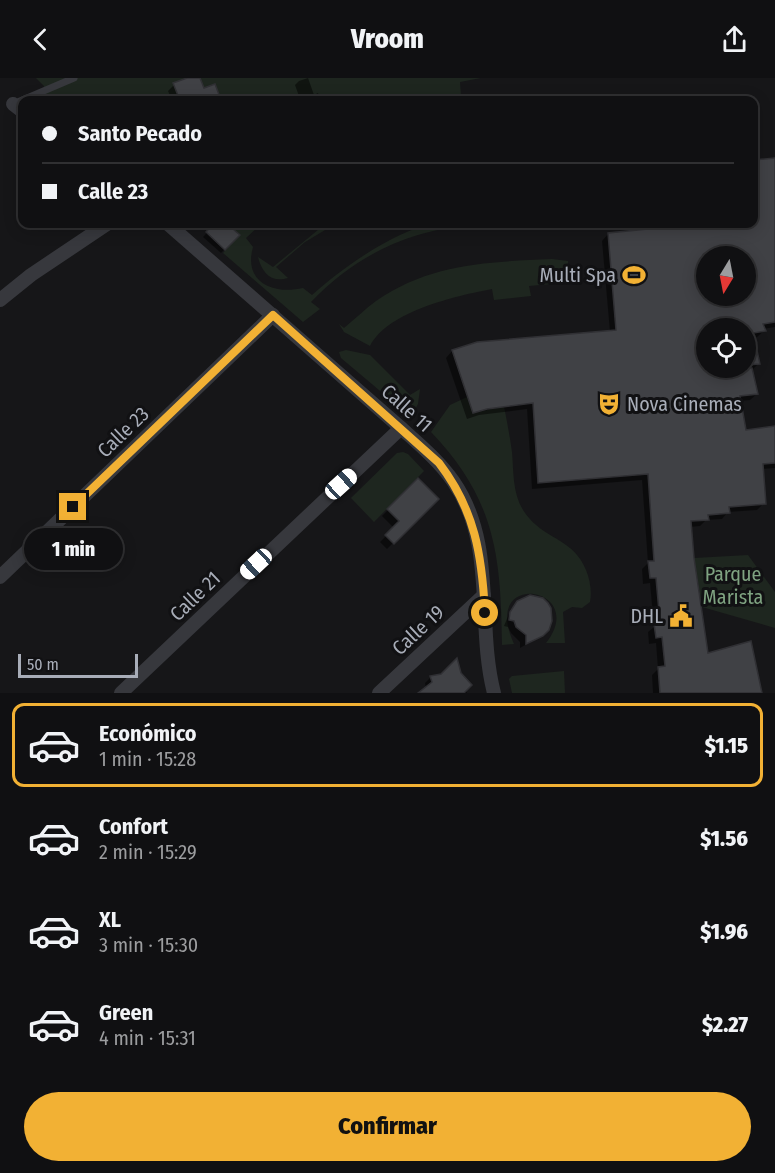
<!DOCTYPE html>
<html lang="es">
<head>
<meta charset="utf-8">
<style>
	body { margin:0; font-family:"Fira Sans Condensed",sans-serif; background:#1e1e20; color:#f1f3f6; height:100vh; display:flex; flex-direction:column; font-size:22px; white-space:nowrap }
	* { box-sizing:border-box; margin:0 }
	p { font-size:20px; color:#9c9d9f }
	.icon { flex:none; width:33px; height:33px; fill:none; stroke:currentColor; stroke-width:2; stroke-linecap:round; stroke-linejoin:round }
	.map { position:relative; height:615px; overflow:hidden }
	.panel { display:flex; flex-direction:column; background:#101012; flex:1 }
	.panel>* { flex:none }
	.guide { position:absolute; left:18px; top:18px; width:740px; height:132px; border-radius:12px; box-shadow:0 3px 15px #0003,0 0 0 2px #303032; display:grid; align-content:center; height:132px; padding:0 24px; background:#101012 }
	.needle { width:39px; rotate:190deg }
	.fabs { position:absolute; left:696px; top:168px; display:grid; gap:12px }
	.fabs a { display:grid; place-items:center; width:60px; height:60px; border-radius:50%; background:#101012; box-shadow:0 3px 15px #0003,0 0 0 2px #303032; font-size:30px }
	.scale { position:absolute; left:18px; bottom:15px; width:120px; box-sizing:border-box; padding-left:6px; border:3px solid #a8adb8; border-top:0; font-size:16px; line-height:21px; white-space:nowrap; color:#a8adb8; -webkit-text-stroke:4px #111113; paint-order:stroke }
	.end { position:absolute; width:27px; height:27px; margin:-14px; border:8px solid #f2b134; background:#111; box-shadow:0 0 0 3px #111 }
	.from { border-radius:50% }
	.bubble { position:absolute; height:42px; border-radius:21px; background:#101012; box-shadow:0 3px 15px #0003,0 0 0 2px #303032; font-size:20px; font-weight:800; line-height:42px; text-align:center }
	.car { position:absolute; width:18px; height:36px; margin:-18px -9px; border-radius:8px; box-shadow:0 0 4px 2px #0007; background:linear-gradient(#fff 24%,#345 0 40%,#fff 0 76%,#345 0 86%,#fff 0) }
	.guide b { display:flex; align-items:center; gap:21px; height:57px; font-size:22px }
	.guide b+b { border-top:2px solid #303032 }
	.guide i { width:15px; height:15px; background:#f1f3f6 }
	ul { padding:10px 0 0; list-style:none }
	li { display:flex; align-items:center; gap:18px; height:84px; margin:0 12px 9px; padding:0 12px; border:3px solid transparent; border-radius:12px }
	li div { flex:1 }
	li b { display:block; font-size:22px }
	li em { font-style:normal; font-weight:800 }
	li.on { border-color:#f2b134 }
	li>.icon { width:54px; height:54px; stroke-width:1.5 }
	.button { display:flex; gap:12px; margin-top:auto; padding:12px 24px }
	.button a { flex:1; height:69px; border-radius:36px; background:#f2b134; color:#111; font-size:24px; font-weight:800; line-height:69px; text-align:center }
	header { display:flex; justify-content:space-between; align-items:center; height:78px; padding:0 24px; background:#101012; font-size:27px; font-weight:800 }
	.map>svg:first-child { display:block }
	.green { fill:#1e261f }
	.shadow { fill:#0007; fill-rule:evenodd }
	.building { fill:#404145; stroke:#303034; stroke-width:1.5; fill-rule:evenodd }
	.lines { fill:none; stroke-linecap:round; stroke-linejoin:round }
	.service { stroke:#37383d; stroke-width:7 }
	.minor { stroke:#37383d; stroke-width:14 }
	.route { stroke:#f2b134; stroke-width:8 }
	.labels { text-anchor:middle; stroke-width:6; stroke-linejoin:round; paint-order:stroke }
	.poi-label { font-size:20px; fill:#a8adb8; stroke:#111113; text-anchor:end }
	.street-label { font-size:20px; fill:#a8adb8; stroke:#111113 }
	.park-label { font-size:20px; fill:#7fa381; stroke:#111113 }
</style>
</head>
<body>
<header><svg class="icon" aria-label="back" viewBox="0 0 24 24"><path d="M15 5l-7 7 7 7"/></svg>Vroom<svg class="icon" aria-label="share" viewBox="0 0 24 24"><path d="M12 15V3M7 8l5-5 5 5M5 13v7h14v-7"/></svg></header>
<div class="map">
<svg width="775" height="615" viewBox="0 0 775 615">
	<rect width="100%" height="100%" fill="#161618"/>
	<g class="green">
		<polygon points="36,0 481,0 460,4 461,18 436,22 41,22 44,8"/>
		<path d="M227,146H261L246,160L253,169C243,204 273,217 303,210L312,217C341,191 395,152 433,146C446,143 462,146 476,146C410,152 357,176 311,224L320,231L303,244L223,175L239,157Z"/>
		<path d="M323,146H335L305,164L276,189L288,200C271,205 262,195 258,179L273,189L324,147Z"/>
		<path d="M552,181L568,183V198H564L563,205L529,208L531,218L494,222L492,211C456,218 388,233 370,268L344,254L339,246L344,250C355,241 365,231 376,223C431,185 487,184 552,181Z"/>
		<polygon points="346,272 370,277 410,317 420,311 418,326 411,339 341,280 339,274"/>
		<path d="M467,319L474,335L504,328C507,344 510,359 512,374C514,398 512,421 529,440C548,462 574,462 586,492C590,502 592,513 590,524L582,530L572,529L563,534L565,565H546C590,509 479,490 514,566L502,567C501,477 495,421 431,354L450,327Z"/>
		<polygon points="403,374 408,376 424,393 374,444 351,420 397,375"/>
		<polygon points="748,477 775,514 775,550 702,529 694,480"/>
		<polygon points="564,593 565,615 512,615 509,601 512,598"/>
	</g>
	<g class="shadow">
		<polygon points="191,0 198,0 203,12 214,8 220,22 172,22 168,13 174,7"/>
		<polygon points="308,0 314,17 318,15 320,22 297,22 300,21 295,7 299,3"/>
		<path d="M775,81V249L763,251L764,253L757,259L752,260L758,286L751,293L757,316L750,322L739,323L745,353L775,350V390L762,391L764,425L757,432L728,434L722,441L706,442L700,448L690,449L693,480L707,577L761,615H653L652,597L658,591L656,565L649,566L648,554L654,549L650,505L643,506L642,491L648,485L642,402L532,411L527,331L479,337L467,341L446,280L452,273L477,265L610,254L602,163L608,156L660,151L662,146H753V84ZM706,178H746V218H706ZM706,250H746V290H706Z"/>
		<polygon points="215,146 225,146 238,157 221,175 203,159"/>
		<polygon points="418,402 437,421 387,471 380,464 394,450 382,438"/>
		<polygon points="518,524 541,558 520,570 520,564 511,555 508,549 504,548 511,531"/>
		<polygon points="431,599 466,611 467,615 420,615 426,610 425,605"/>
	</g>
	<g class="building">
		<polygon points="187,0 200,0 204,10 215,6 221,22 175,22 179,20 173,5"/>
		<path d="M775,80V244L763,246L766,253L753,255L760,286L746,287V250H706V290H752L758,316L740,318L746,352L775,348V385L763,386L766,426L729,429L730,435L708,437L709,442L691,443L694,480L708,575L751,563L762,615H660L658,589L665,588L662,559L656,560L654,546L660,545L656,500H650L648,483H654L648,396L538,405L533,325L487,331L473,335L452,272L477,264L616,252L608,155L667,149V146H753V82ZM706,178H746V218H706Z"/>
		<polygon points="213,146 227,146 240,157 225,172 206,154"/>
		<polygon points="418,400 439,421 394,466 385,457 399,443 387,431"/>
		<polygon points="530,517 543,520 548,525 551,530 552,543 549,552 543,558 526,566 526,557 516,549 514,543 509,542 510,534 517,523"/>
		<polygon points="457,580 461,595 472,607 464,615 418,615 432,604 430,598 441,596"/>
	</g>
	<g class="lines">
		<polyline class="service" points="13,26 74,0"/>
		<g class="minor">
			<polyline points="13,26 22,33"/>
			<path d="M168,146L401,350C420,367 439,383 453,403C497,466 476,546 494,615"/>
			<polyline points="0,222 31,197 107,146"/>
			<polyline points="0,499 273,237"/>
			<polyline points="121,615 401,350"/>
			<polyline points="379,615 484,517"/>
		</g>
	</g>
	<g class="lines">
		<path class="route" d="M73,429L273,237L439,385C475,432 482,477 485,535"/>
	</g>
	<defs>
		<g id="stadium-bare" transform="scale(1.8)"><path d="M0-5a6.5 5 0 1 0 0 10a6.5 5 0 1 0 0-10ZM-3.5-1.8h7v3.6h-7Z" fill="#f2b134" stroke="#111113" stroke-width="2.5" paint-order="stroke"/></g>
		<g id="theatre-bare" transform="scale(1.8)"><path d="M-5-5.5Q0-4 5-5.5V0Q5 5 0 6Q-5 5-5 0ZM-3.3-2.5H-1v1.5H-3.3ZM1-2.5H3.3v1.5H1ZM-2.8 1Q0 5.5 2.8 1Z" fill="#f2b134" stroke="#111113" stroke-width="2.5" paint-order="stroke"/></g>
		<g id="civic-bare" transform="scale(1.8)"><path d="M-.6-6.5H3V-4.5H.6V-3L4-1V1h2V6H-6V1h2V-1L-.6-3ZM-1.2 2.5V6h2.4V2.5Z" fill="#f2b134" stroke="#111113" stroke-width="2.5" paint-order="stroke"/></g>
	</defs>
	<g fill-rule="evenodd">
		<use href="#stadium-bare" x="634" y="197"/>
		<use href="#theatre-bare" x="609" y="326"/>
		<use href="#civic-bare" x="681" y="538"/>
	</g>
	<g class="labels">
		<g class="poi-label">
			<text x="616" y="204">Multi Spa</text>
			<text x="627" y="333" text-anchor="start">Nova Cinemas</text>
			<text x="663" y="545">DHL</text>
		</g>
		<g class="street-label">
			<text transform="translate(407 330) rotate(42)" y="7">Calle 11</text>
			<text transform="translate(123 354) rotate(-44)" y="7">Calle 23</text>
			<text transform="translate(195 518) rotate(-44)" y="7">Calle 21</text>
			<text transform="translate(418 552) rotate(-43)" y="7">Calle 19</text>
		</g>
		<g class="park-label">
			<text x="733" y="503">Parque<tspan x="733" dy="23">Marista</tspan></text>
		</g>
	</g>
</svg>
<div class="fabs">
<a><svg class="needle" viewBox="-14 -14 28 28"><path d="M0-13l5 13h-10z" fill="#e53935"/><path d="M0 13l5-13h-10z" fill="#9c9d9f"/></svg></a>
<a><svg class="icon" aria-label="locate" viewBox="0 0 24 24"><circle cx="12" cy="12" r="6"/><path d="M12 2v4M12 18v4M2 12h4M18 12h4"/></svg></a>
</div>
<div class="scale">50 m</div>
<i class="end from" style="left:485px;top:535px"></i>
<i class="end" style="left:73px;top:429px"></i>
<div class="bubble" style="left:24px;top:450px;width:99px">1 min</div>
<i class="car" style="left:341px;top:406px;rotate:48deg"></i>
<i class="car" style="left:256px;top:486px;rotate:227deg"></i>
<div class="guide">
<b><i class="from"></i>Santo Pecado</b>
<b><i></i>Calle 23</b>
</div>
</div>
<section class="panel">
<ul>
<li class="on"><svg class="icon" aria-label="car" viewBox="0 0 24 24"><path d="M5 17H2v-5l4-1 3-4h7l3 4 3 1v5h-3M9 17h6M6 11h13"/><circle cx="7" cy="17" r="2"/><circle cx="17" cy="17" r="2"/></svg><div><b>Económico</b><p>1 min · 15:28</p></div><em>$1.15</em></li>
<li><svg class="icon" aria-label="car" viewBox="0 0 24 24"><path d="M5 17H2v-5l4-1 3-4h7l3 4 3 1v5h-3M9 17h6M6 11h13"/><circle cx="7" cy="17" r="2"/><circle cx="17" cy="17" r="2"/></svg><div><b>Confort</b><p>2 min · 15:29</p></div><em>$1.56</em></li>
<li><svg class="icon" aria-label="car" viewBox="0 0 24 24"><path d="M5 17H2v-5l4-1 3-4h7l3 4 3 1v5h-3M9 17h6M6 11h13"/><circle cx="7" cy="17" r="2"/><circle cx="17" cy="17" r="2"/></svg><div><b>XL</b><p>3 min · 15:30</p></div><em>$1.96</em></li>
<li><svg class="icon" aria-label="car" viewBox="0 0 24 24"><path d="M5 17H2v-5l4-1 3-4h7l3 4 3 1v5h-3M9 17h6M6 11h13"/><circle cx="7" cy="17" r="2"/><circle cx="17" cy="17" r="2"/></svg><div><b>Green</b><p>4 min · 15:31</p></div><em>$2.27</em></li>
</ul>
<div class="button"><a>Confirmar</a></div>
</section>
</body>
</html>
